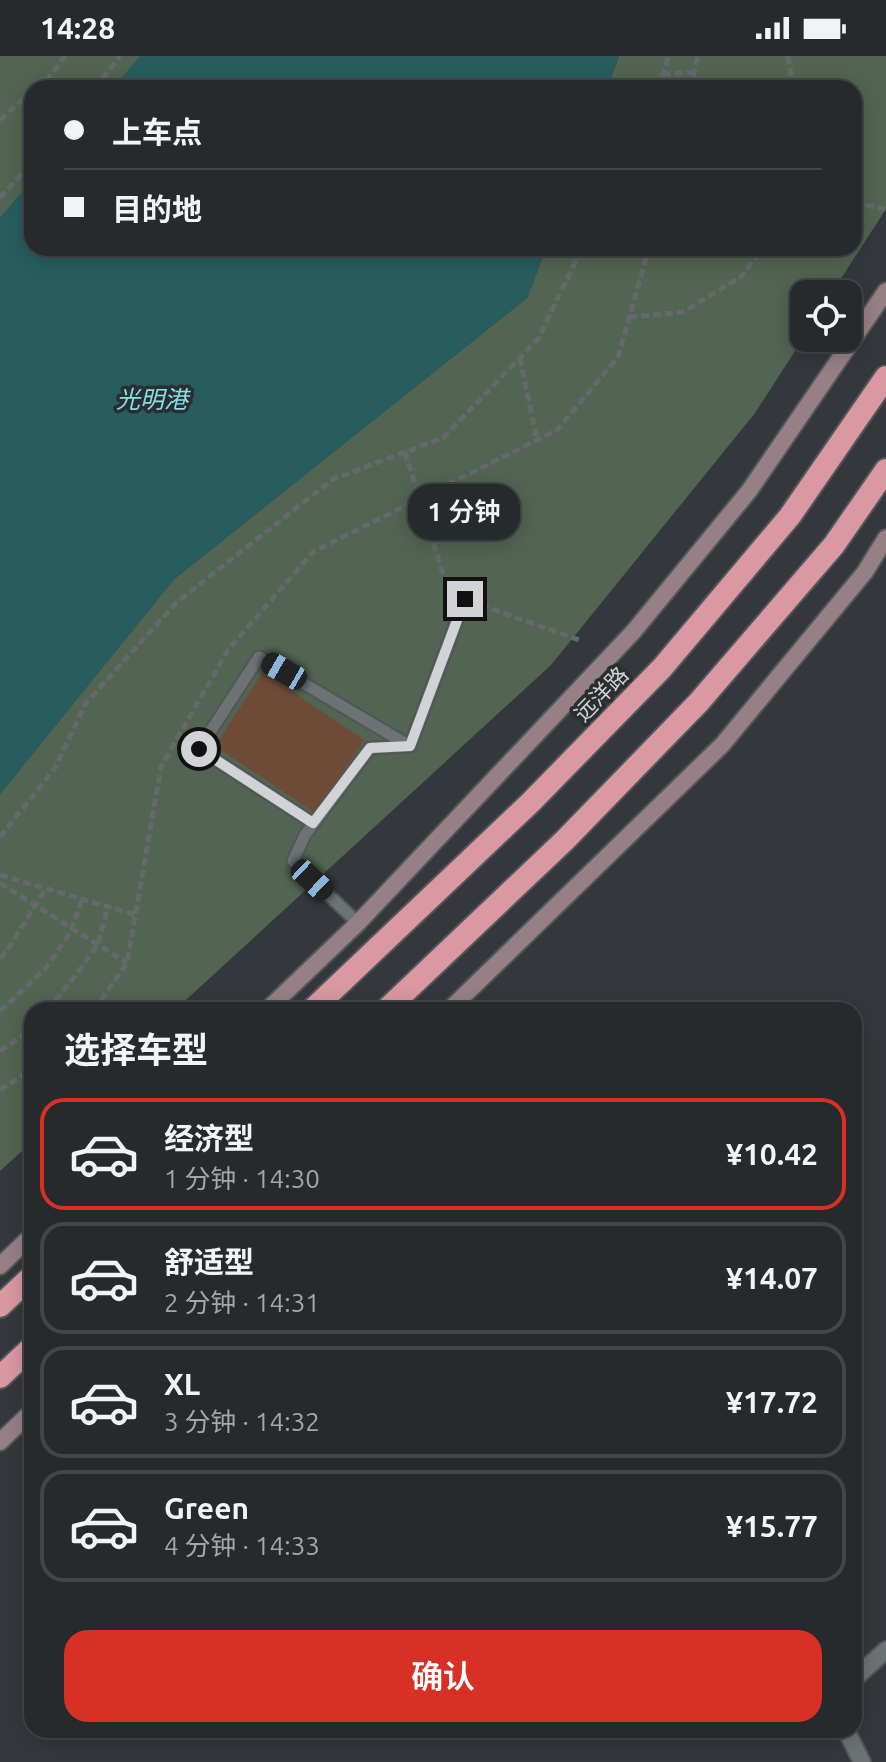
<!DOCTYPE html>
<html lang="zh">
<head>
<meta charset="utf-8">
<style>
	body { margin:0; font-family:Ubuntu,"Noto Sans SC",sans-serif; background:#333639; color:#f1f3f6; height:100vh; display:flex; flex-direction:column; font-size:30px; white-space:nowrap }
	* { box-sizing:border-box; margin:0 }
	p { font-size:26px; color:#a4a7aa }
	.icon { flex:none; width:44px; height:44px; fill:none; stroke:currentColor; stroke-width:2; stroke-linecap:round; stroke-linejoin:round }
	.map { position:relative; flex:1; overflow:hidden }
	.details { position:absolute; left:24px; top:946px; width:838px; height:736px; display:flex; flex-direction:column; background:#272a2d; border-radius:24px; box-shadow:0 4px 20px #0003,0 0 0 2px #434649 }
	.details>* { flex:none }
	.banner { position:absolute; left:24px; top:24px; width:838px; height:176px; border-radius:24px; box-shadow:0 4px 20px #0003,0 0 0 2px #434649; display:grid; align-content:center; height:176px; padding:0 40px; background:#272a2d }
	.tools { position:absolute; left:790px; top:224px; display:grid; gap:16px }
	.tools a { display:grid; place-items:center; width:72px; height:72px; border-radius:16px; background:#272a2d; box-shadow:0 4px 20px #0003,0 0 0 2px #434649; font-size:40px }
	.end { position:absolute; width:36px; height:36px; margin:-18px; border:10px solid #d1d3d6; background:#111; box-shadow:0 0 0 4px #111 }
	.from { border-radius:50% }
	.bubble { position:absolute; height:56px; border-radius:24px; background:#272a2d; box-shadow:0 4px 20px #0003,0 0 0 2px #434649; font-size:26px; font-weight:600; line-height:56px; text-align:center }
	.car { position:absolute; width:24px; height:48px; margin:-24px -12px; border-radius:10px; box-shadow:0 0 6px 2px #0007; background:linear-gradient(#222 24%,#8ab4d8 0 40%,#222 0 76%,#8ab4d8 0 86%,#222 0) }
	.banner b { display:flex; align-items:center; gap:28px; height:76px; font-size:30px }
	.banner b+b { border-top:2px solid #434649 }
	.banner i { width:20px; height:20px; background:#f1f3f6 }
	ul { padding:0; list-style:none }
	li { display:flex; align-items:center; gap:24px; height:112px; margin:0 16px 12px; padding:0 24px; border:4px solid #434649; border-radius:24px }
	li div { flex:1 }
	li b { display:block; font-size:30px }
	li em { font-style:normal; font-weight:600 }
	li.active { border-color:#d93025 }
	li>.icon { width:72px; height:72px; stroke-width:1.5 }
	h2 { padding:0 40px; font-size:36px; line-height:96px }
	.primary-button { display:flex; gap:16px; margin-top:auto; padding:16px 40px }
	.primary-button a { flex:1; height:92px; border-radius:24px; background:#d93025; color:#fff; font-size:32px; font-weight:600; line-height:92px; text-align:center }
	.status { display:flex; justify-content:space-between; align-items:center; height:56px; padding:0 40px; background:#272a2d; direction:ltr }
	.status svg { height:22px; fill:currentColor }
	.map>svg:first-child { display:block }
	.green { fill:#526452 }
	.water { fill:#275d5f }
	.building { fill:#6e4b36 }
	.lines { fill:none; stroke-linecap:round; stroke-linejoin:round }
	.service-casing { stroke:#525659; stroke-width:15 }
	.minor-casing { stroke:#525659; stroke-width:20 }
	.secondary-casing { stroke:#525659; stroke-width:20 }
	.trunk-casing { stroke:#525659; stroke-width:26 }
	.path { stroke:#65696c; stroke-width:5; stroke-dasharray:8 4; stroke-linecap:butt }
	.service { stroke:#6d7275; stroke-width:11 }
	.minor { stroke:#6d7275; stroke-width:16 }
	.secondary { stroke:#968086; stroke-width:16 }
	.trunk { stroke:#d998a2; stroke-width:22 }
	.route { stroke:#d1d3d6; stroke-width:10 }
	.labels { text-anchor:middle; stroke-width:7; stroke-linejoin:round; paint-order:stroke }
	.street-label { font-size:22px; fill:#d1d3d6; stroke:#2a2e32 }
	.water-label { font-size:24px; font-style:italic; fill:#86e0e4; stroke:#2a2e32 }
</style>
</head>
<body>
<div class="status"><b>14:28</b><svg viewBox="0 0 49 12"><path d="M0 12V9h3v3zM5 12V6h3v6zM10 12V3h3v9zM15 12V0h3v12zM26 1h20v11H26zM47 4h2v5h-2z"/></svg></div>
<div class="map">
<svg width="886" height="1706" viewBox="0 0 886 1706">
	<rect width="100%" height="100%" fill="#34383c"/>
	<g class="green">
		<polygon points="0,0 141,0 113,32 32,32 32,125 0,162"/>
		<polygon points="619,0 886,0 886,153 831,238 804,238 804,281 755,357 551,609 175,954 32,954 32,1086 0,1115 0,738 174,523 527,242 546,192 854,192 854,32 607,32"/>
	</g>
	<g class="water">
		<polygon points="141,0 619,0 607,32 113,32"/>
		<polygon points="32,125 32,192 546,192 527,242 174,523 0,738 0,162"/>
	</g>
	<polygon class="building" points="263,616 364,684 315,757 215,690"/>
	<g class="lines">
		<g class="service-casing">
			<g id="service">
				<polyline points="313,767 199,693 259,601 408,689"/>
				<polyline points="358,867 293,805 305,779 370,692 410,690 465,543"/>
			</g>
		</g>
		<g class="minor-casing">
			<g id="minor">
				<polyline points="854,1623 886,1594"/>
				<polyline points="846,1674 862,1706"/>
			</g>
		</g>
		<g class="secondary-casing">
			<g id="secondary">
				<polyline points="267,954 358,867 634,575 749,435 886,235"/>
				<polyline points="449,954 722,689 865,516 886,482"/>
				<polyline points="0,1210 32,1179"/>
				<polyline points="0,1386 32,1355"/>
			</g>
		</g>
		<g class="trunk-casing">
			<g id="trunk">
				<polyline points="312,954 531,746 662,612 790,460 886,321"/>
				<polyline points="386,954 565,784 699,646 834,489 886,414"/>
				<polyline points="0,1250 32,1220"/>
				<polyline points="0,1321 32,1291"/>
			</g>
		</g>
		<g class="path">
			<polyline points="788,0 793,32"/>
			<polyline points="663,18 694,16"/>
			<polyline points="36,32 52,18 65,0"/>
			<polyline points="95,32 120,0"/>
			<polyline points="658,32 669,0"/>
			<polyline points="690,32 698,0"/>
			<polyline points="0,64 32,35"/>
			<polyline points="0,142 32,106"/>
			<polyline points="854,147 886,153"/>
			<polyline points="629,261 683,256 742,220 762,192"/>
			<polyline points="520,302 537,384"/>
			<polyline points="405,396 449,537"/>
			<polyline points="481,549 582,585"/>
			<polyline points="0,781 55,712 86,647 176,547 333,423 443,382 538,283 582,192"/>
			<polyline points="0,819 136,859"/>
			<polyline points="0,827 127,907"/>
			<polyline points="0,902 7,895 46,832"/>
			<polyline points="48,954 79,915 98,888 108,851"/>
			<polyline points="94,954 127,907 161,711 228,594 313,496 557,374 618,301 649,192"/>
			<polyline points="0,955 47,911 71,875 82,843"/>
			<polyline points="0,995 32,973"/>
			<polyline points="0,1034 32,1013"/>
		</g>
		<use href="#service" class="service"/>
		<use href="#minor" class="minor"/>
		<use href="#secondary" class="secondary"/>
		<use href="#trunk" class="trunk"/>
	</g>
	<g class="lines">
		<polyline class="route" points="199,693 313,767 370,692 410,690 465,543"/>
	</g>
	<g class="labels">
		<g class="street-label">
			<text transform="translate(601 638) rotate(-46)" y="8">远洋路</text>
		</g>
		<g class="water-label">
			<text x="152" y="352">光明港</text>
		</g>
	</g>
</svg>
<div class="tools">
<a><svg class="icon" aria-label="locate" viewBox="0 0 24 24"><circle cx="12" cy="12" r="6"/><path d="M12 2v4M12 18v4M2 12h4M18 12h4"/></svg></a>
</div>
<i class="end from" style="left:199px;top:693px"></i>
<i class="end" style="left:465px;top:543px"></i>
<div class="bubble" style="left:408px;top:428px;width:112px">1 分钟</div>
<i class="car" style="left:284px;top:615px;rotate:300deg"></i>
<i class="car" style="left:312px;top:824px;rotate:133deg"></i>
<div class="banner">
<b><i class="from"></i>上车点</b>
<b><i></i>目的地</b>
</div>
<section class="details">
<h2>选择车型</h2>
<ul>
<li class="active"><svg class="icon" aria-label="car" viewBox="0 0 24 24"><path d="M5 17H2v-5l4-1 3-4h7l3 4 3 1v5h-3M9 17h6M6 11h13"/><circle cx="7" cy="17" r="2"/><circle cx="17" cy="17" r="2"/></svg><div><b>经济型</b><p>1 分钟 · 14:30</p></div><em>¥10.42</em></li>
<li><svg class="icon" aria-label="car" viewBox="0 0 24 24"><path d="M5 17H2v-5l4-1 3-4h7l3 4 3 1v5h-3M9 17h6M6 11h13"/><circle cx="7" cy="17" r="2"/><circle cx="17" cy="17" r="2"/></svg><div><b>舒适型</b><p>2 分钟 · 14:31</p></div><em>¥14.07</em></li>
<li><svg class="icon" aria-label="car" viewBox="0 0 24 24"><path d="M5 17H2v-5l4-1 3-4h7l3 4 3 1v5h-3M9 17h6M6 11h13"/><circle cx="7" cy="17" r="2"/><circle cx="17" cy="17" r="2"/></svg><div><b>XL</b><p>3 分钟 · 14:32</p></div><em>¥17.72</em></li>
<li><svg class="icon" aria-label="car" viewBox="0 0 24 24"><path d="M5 17H2v-5l4-1 3-4h7l3 4 3 1v5h-3M9 17h6M6 11h13"/><circle cx="7" cy="17" r="2"/><circle cx="17" cy="17" r="2"/></svg><div><b>Green</b><p>4 分钟 · 14:33</p></div><em>¥15.77</em></li>
</ul>
<div class="primary-button"><a>确认</a></div>
</section>
</div>
</body>
</html>
